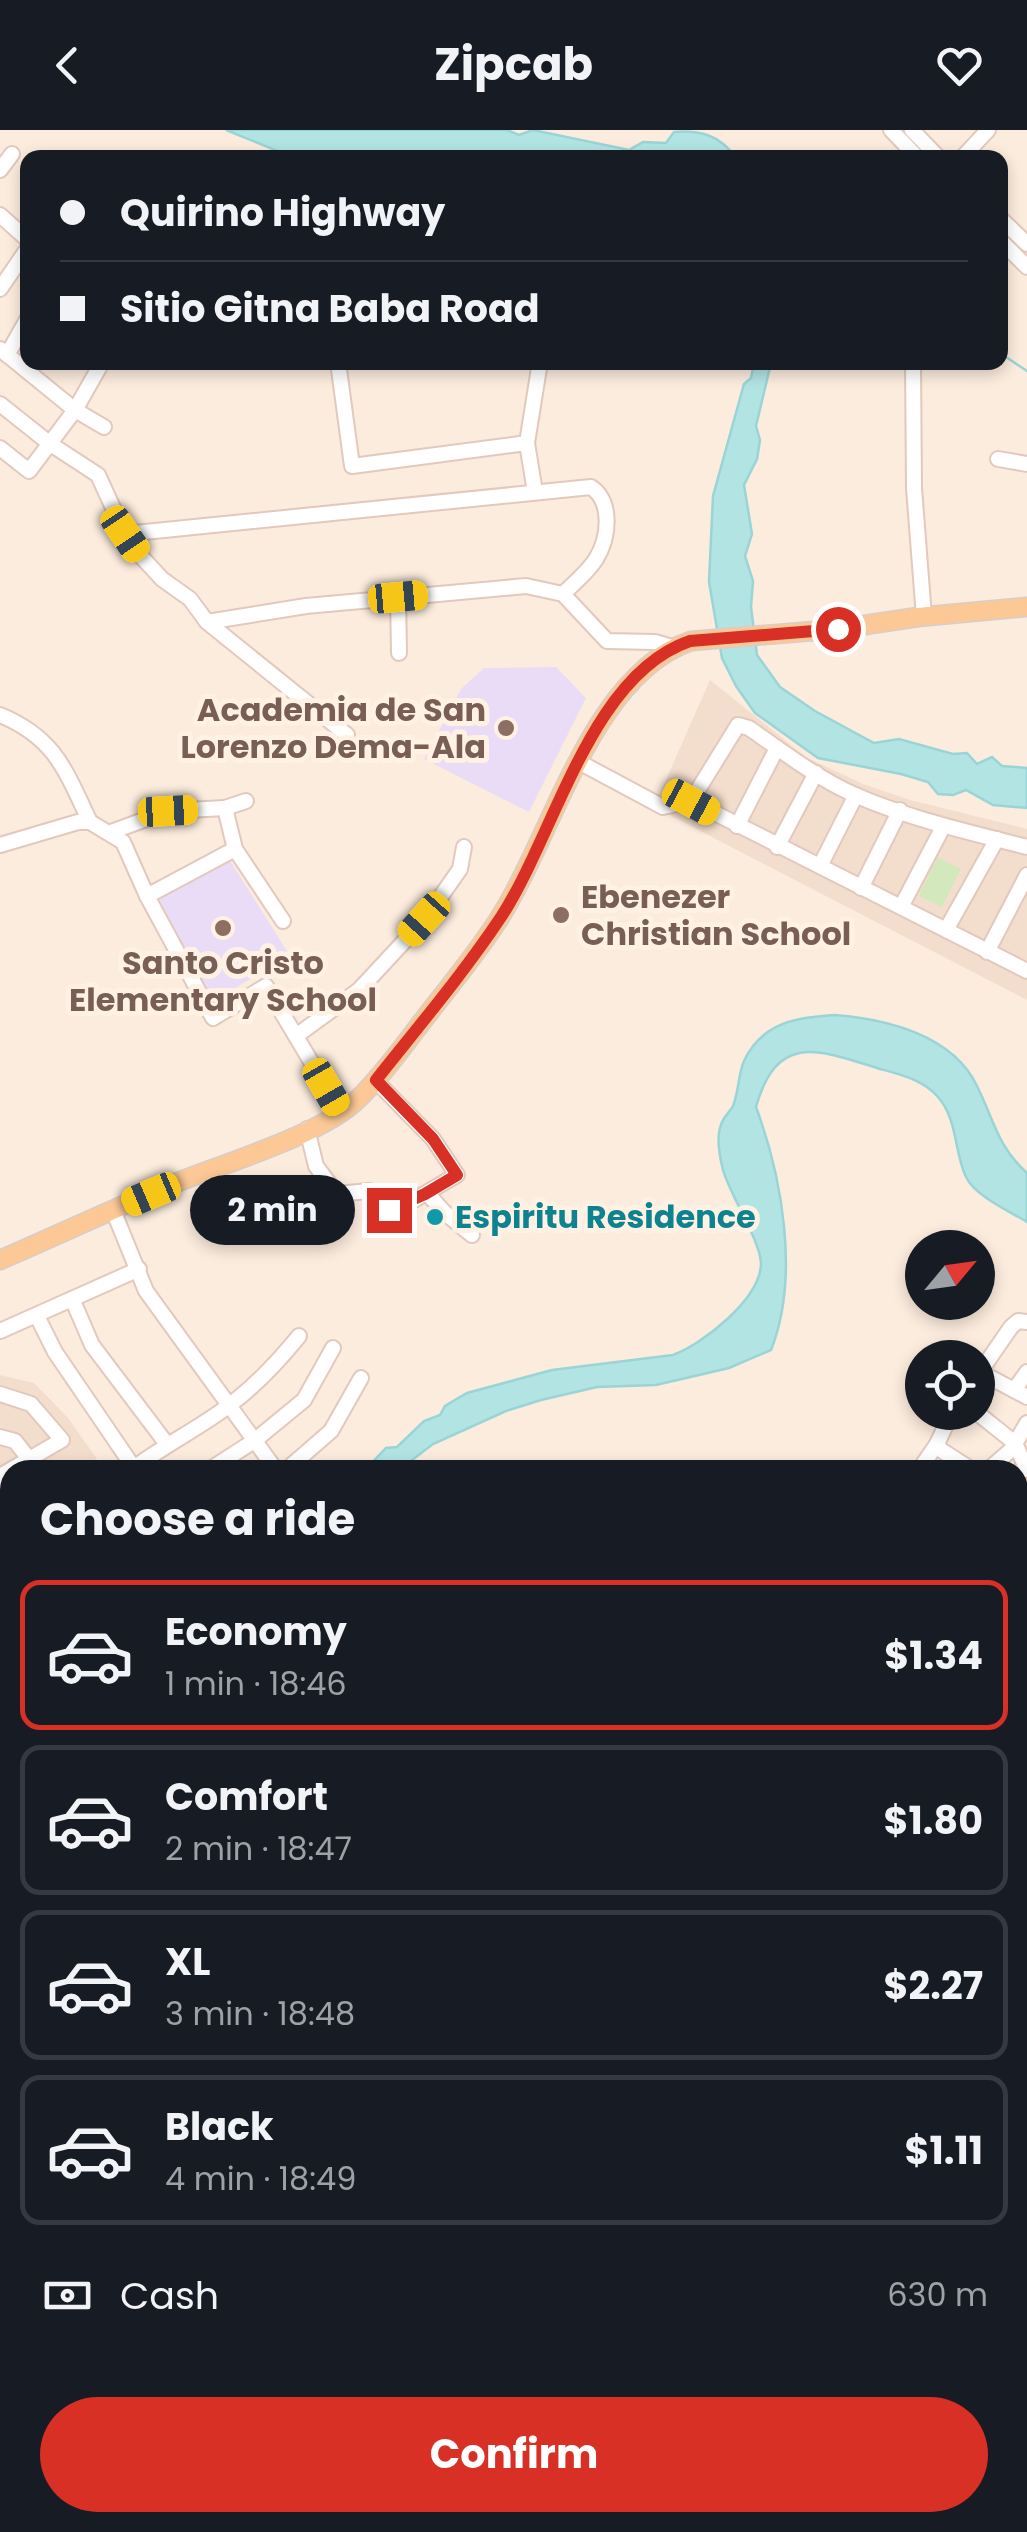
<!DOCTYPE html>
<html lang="en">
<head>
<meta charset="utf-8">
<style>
	body { margin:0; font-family:Poppins,sans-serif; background:#242831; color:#f1f3f6; height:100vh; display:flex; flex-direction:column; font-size:38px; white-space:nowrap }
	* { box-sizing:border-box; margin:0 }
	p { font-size:32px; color:#9ea1a6 }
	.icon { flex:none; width:55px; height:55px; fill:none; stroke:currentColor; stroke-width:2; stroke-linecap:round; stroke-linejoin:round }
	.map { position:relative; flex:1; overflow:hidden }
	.side { position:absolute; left:0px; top:1330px; width:1028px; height:1072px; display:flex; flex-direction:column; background:#171b24; border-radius:30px 30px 0 0; box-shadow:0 5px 15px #0003 }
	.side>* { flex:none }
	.guide { position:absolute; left:20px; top:20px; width:988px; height:220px; border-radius:20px; box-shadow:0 5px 15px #0003; display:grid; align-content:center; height:220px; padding:0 40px; background:#171b24 }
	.needle { width:65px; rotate:61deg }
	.fabs { position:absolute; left:905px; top:1100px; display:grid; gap:20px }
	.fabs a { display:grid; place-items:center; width:90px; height:90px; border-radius:50%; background:#171b24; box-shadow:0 5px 15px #0003; font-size:50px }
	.end { position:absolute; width:45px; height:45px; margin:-22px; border:12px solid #d93025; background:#fff; box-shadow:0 0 0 5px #fff }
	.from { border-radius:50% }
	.bubble { position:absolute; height:70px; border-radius:35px; background:#171b24; box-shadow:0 5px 15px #0003; font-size:32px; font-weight:700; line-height:70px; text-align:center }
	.car { position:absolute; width:30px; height:60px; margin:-30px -15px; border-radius:12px; box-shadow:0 0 8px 2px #0007; background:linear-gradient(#f5c518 24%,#345 0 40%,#f5c518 0 76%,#345 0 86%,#f5c518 0) }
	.guide b { display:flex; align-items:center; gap:35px; height:95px; font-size:38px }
	.guide b+b { border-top:2px solid #363941 }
	.guide i { width:25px; height:25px; background:#f1f3f6 }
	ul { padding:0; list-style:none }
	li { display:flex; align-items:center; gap:30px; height:150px; margin:0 20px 15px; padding:0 20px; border:5px solid #363941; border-radius:20px }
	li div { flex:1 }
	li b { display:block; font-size:38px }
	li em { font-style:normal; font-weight:700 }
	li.current { border-color:#d93025 }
	li>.icon { width:90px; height:90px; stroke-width:1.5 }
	h2 { padding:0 40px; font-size:45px; line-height:120px }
	.pay { display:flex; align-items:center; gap:25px; height:110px; padding:0 40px; font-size:38px }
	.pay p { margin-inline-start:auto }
	.primary-button { display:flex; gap:20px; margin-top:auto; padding:20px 40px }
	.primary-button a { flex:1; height:115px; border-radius:60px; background:#d93025; color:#fff; font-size:40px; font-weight:700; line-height:115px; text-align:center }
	header { display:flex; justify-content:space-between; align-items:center; height:130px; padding:0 40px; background:#171b24; font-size:45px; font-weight:700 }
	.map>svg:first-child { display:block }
	.residential { fill:#f3ddcd }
	.education { fill:#eadbf7 }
	.green { fill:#d4e8bd }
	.water { fill:#b3e4e4; stroke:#9ad4d6; stroke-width:2.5 }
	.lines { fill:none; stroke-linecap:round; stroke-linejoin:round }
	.stream { stroke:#9ad4d6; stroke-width:2.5 }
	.river { stroke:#b3e4e4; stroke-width:18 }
	.minor-casing { stroke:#e1c9be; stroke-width:18 }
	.major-casing { stroke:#d7cecb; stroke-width:21 }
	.minor { stroke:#fff; stroke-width:14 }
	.major { stroke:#fbc896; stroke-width:18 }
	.route { stroke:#d93025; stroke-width:12 }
	.education-dot { fill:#8d6e63; stroke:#fff1e4; stroke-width:4 }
	.culture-dot { fill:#0f9aa8; stroke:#fff1e4; stroke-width:4 }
	.labels { text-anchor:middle; stroke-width:10; stroke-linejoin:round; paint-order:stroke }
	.education-label { font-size:32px; font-weight:bold; fill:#785e54; stroke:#fff1e4; text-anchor:end }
	.culture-label { font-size:32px; font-weight:bold; fill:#0d838f; stroke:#fff1e4; text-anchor:start }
</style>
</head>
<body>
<header><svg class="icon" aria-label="back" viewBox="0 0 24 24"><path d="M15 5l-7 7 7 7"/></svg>Zipcab<svg class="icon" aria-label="heart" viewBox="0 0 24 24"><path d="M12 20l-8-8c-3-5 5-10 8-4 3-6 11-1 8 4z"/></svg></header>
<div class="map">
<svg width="1027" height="2402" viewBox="0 0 1027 2402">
	<rect width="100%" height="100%" fill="#fcecde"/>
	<g class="residential">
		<polygon points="710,550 806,627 863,654 910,670 1027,699 1027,870 654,677"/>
		<polygon points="0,1245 34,1253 68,1288 97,1329 81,1340 10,1340 10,1464 0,1472"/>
		<polygon points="10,1613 10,1855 0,1858 0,1630"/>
	</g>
	<g class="education">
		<polygon points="556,537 586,568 529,682 424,629 461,559 484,538"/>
		<polygon points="229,729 290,826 213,871 159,769"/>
	</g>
	<polygon class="green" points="938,727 961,739 942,777 919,766"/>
	<g class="water">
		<path d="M226,0H507L519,5L533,0L629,20L643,12L666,13L674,2C700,0 720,5 735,27H292Z"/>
		<polygon points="754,233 771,233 756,296 760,310 757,329 744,355 752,404 745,426 753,451 751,477 757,525 780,557 815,581 874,613 899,609 953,624 967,623 977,634 992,627 1002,636 1027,638 1027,678 993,675 966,660 953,665 938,664 928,652 901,644 818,628 755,583 736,556 722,528 709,452 713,366 744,254 751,248"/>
		<path d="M835,885C886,889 953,905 977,956C994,990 997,1016 1027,1043V1092C1009,1081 975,1066 966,1047C954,1022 958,990 938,967C923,949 898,944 877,938C817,919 777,903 756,977C782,1047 800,1147 771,1220L729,1238L656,1255L597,1257L541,1270L506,1281L433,1314L399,1340H365L386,1318L397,1317L424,1291L440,1285L445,1276L467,1263L552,1240L673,1225C703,1214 760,1169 761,1134C761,1112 730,1065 723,1040C720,1028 716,1007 721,995C723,987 730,982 733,976C739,961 738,945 744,931C762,892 798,887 835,885Z"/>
	</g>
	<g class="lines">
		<g class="stream">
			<polyline points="1000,223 1027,241"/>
			<polyline points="0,1584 10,1590"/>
		</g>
		<polyline class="river" points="0,1881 10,1876"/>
		<g class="minor-casing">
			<g id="minor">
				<polyline points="891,0 918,28"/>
				<polyline points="912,0 939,28"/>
				<polyline points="962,28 988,0"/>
				<polyline points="0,40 12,24"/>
				<polyline points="0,85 28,110"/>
				<polyline points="1000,88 1027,114"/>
				<polyline points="1000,110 1027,137"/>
				<polyline points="0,159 28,118"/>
				<polyline points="0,219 75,280 104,297"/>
				<polyline points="7,225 28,188"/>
				<polyline points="338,232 352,336 527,313 535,362"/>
				<polyline points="913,232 914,358 924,487"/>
				<polyline points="0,274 49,313 98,345 125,404 138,423 162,449 190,469 207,492"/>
				<polyline points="527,313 540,232"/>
				<polyline points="0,318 29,341 75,280 100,236"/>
				<polyline points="998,329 1027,334"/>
				<path d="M125,404L591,357C613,372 609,408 596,429C588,442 574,453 563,464"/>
				<polyline points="398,467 399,523"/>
				<path d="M0,585C56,608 66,642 90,692"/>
				<polyline points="347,605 207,492 306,476 526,456 563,464 607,511 655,512 672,517"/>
				<polyline points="579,632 663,677 691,671 1027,841"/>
				<path d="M691,671L738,595L749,598C783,622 817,648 855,665C910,689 969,702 1027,717"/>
				<polyline points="737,696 777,618"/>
				<polyline points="111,702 168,681 225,678"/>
				<polyline points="0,715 78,692 90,692 123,712 147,766 213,888 266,856 341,982"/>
				<polyline points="777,717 816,643"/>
				<polyline points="235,719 283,791"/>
				<polyline points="820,736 856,665"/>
				<polyline points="861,758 900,680"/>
				<polyline points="147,766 235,719 225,678 246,671"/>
				<polyline points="901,777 943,697"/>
				<polyline points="946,800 997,709"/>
				<polyline points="987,822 1027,745"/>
				<polyline points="296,906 359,860 425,789 460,739 464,717"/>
				<polyline points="307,999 316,1036 337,1064 369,1061 378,1083 414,1070 457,1045 433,1009 375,950"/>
				<polyline points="427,1063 444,1082 472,1105"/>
				<polyline points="113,1080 146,1161 276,1340"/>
				<polyline points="73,1171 92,1215 166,1313"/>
				<polyline points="37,1186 55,1222 134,1338"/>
				<polyline points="0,1201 139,1139"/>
				<polyline points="980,1242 1027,1267"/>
				<polyline points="978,1245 1011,1197 1018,1191 1027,1192"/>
				<polyline points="1014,1260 1027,1242"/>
				<polyline points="0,1264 31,1274 62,1310 0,1346"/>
				<polyline points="952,1282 937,1314 941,1320 972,1340"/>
				<polyline points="976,1282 1015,1313 1027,1340"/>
				<polyline points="0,1307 15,1311 29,1329"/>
				<path d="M131,1340C164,1315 200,1298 231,1274C257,1254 278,1232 299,1206"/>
				<polyline points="209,1340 254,1311 304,1270 333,1218"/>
				<polyline points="286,1340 331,1301 361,1248"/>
				<polyline points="919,1340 937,1314"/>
				<polyline points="988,1340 1012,1319 1027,1293"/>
				<polyline points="0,1356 10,1378"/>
				<polyline points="0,1409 10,1403"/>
				<polyline points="0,1433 1,1436"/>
				<polyline points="1018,1440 1021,1472 1027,1482"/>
				<polyline points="0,1478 10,1472"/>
				<polyline points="1018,1532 1027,1543"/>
				<polyline points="0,1541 10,1537"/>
				<polyline points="1018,1564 1027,1562"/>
				<polyline points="1018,1587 1027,1605"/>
				<polyline points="1018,1654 1027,1672"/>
				<polyline points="0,1693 10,1669"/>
				<polyline points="1018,1715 1027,1710"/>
				<polyline points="0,1747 10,1744"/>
				<polyline points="1018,1755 1027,1751"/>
				<polyline points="0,1788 10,1785"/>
				<polyline points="0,1833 10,1830"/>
				<polyline points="0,1923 10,1924"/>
				<polyline points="0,2013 10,2045"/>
				<polyline points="0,2103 10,2062"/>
				<polyline points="0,2177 10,2182"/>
				<polyline points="0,2237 10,2237"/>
				<polyline points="0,2292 10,2275"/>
				<polyline points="0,2365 10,2372"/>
				<polyline points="66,2392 68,2402"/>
				<polyline points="202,2392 202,2402"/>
				<polyline points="243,2392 243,2402"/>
			</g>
		</g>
		<g class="major-casing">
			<path id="major" d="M0,1130C58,1105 115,1078 173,1054C222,1034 322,1005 358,969C383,945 404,915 425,888C451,854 480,820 502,784C553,703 593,544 691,511L838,499L918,487L1027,477"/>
		</g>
		<use href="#minor" class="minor"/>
		<use href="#major" class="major"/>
	</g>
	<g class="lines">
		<path class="route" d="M389,1080L425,1064L457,1045L433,1009L376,950C418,897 463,844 501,787C555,705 590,545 690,511L838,499"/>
	</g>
	<g class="education-dot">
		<circle cx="506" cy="598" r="10"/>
		<circle cx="561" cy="785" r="10"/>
		<circle cx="223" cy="798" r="10"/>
	</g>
	<circle class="culture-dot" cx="435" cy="1087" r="10"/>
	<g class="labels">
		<g class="education-label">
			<text x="486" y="591">Academia de San<tspan x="486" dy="37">Lorenzo Dema-Ala</tspan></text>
			<text x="581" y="778" text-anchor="start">Ebenezer<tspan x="581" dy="37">Christian School</tspan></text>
			<text x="223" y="844" text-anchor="middle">Santo Cristo<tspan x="223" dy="37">Elementary School</tspan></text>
		</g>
		<g class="culture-label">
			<text x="455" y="1098">Espiritu Residence</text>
		</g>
	</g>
</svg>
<div class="fabs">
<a><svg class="needle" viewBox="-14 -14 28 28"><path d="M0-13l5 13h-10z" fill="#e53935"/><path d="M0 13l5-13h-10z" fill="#9ea1a6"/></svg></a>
<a><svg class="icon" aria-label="locate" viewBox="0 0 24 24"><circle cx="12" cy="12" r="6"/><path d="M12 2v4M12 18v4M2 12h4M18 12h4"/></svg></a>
</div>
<i class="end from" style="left:838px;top:499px"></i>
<i class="end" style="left:389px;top:1080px"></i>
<div class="bubble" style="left:190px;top:1045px;width:165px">2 min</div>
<i class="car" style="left:125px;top:404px;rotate:146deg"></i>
<i class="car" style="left:398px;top:467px;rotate:85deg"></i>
<i class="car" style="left:691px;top:672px;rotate:118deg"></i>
<i class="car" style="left:168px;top:681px;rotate:87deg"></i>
<i class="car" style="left:424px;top:789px;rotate:222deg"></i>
<i class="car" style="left:326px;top:957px;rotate:150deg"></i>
<i class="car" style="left:151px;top:1064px;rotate:247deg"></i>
<div class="guide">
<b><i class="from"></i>Quirino Highway</b>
<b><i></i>Sitio Gitna Baba Road</b>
</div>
<section class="side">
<h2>Choose a ride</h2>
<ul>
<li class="current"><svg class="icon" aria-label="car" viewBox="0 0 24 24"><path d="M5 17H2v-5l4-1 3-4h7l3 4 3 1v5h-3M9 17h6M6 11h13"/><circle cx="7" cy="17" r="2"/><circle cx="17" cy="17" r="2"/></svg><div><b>Economy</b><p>1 min · 18:46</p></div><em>$1.34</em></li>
<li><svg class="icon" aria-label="car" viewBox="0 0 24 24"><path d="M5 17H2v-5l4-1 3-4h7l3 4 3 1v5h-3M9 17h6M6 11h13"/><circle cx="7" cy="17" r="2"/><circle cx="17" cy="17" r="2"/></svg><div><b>Comfort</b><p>2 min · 18:47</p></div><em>$1.80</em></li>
<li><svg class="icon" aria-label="car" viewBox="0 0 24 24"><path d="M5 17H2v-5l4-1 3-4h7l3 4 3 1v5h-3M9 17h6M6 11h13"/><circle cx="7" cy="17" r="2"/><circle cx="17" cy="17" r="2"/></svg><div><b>XL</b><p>3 min · 18:48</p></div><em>$2.27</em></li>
<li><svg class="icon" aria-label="car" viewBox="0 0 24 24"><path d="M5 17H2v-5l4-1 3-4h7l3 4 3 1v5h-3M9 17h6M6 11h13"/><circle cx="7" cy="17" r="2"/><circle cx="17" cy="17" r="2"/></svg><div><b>Black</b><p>4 min · 18:49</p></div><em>$1.11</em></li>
</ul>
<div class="pay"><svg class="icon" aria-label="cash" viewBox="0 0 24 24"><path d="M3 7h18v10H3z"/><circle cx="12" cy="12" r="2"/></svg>Cash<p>630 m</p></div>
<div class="primary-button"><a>Confirm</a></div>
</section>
</div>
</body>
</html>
